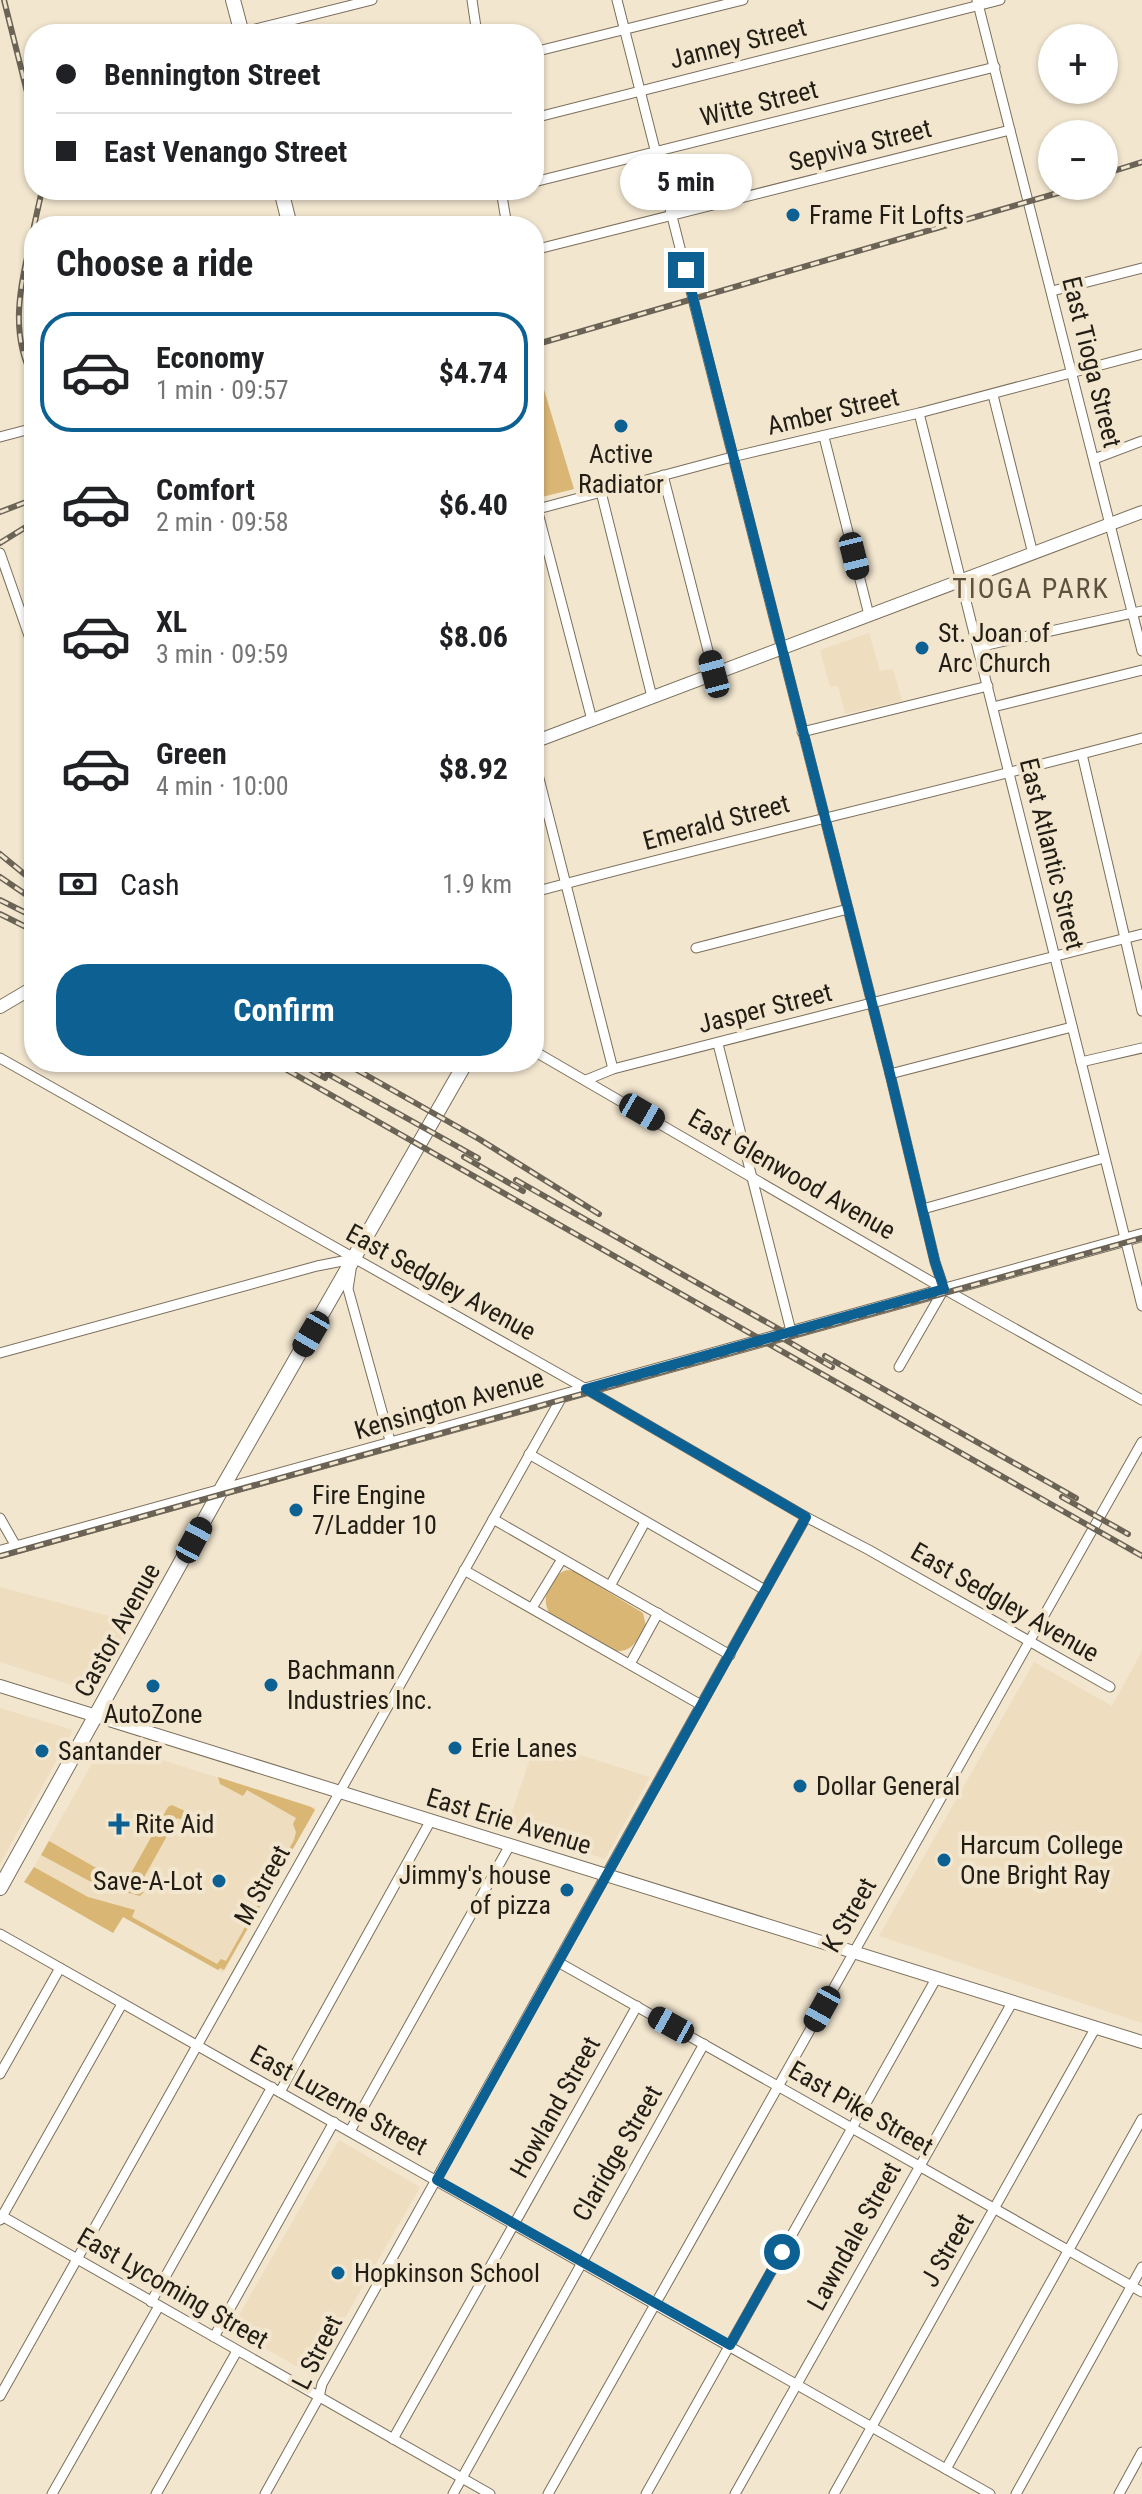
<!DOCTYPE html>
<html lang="en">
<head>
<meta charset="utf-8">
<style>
	body { margin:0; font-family:"Roboto Condensed",sans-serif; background:#f2f2f2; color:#202124; height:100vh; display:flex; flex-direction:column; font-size:30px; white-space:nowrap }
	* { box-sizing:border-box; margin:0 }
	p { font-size:26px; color:#757577 }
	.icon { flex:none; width:44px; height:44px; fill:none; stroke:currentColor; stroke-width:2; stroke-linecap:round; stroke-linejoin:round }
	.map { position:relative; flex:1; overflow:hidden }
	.details { position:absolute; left:24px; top:216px; width:520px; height:856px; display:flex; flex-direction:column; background:#fff; border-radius:32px; box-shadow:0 2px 6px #0004 }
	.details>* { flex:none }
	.hud { position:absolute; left:24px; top:24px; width:520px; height:176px; border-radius:32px; box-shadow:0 2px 6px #0004; display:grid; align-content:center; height:176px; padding:0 32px; background:#fff }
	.tools { position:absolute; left:1038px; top:24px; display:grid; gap:16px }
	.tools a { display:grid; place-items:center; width:80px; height:80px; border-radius:50%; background:#fff; box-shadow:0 2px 6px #0004; font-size:40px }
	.end { position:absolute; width:36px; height:36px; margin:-18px; border:10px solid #0c6092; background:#fff; box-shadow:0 0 0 4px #fff }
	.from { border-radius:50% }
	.bubble { position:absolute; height:56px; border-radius:28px; background:#fff; box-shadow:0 2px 6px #0004; font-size:26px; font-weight:700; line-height:56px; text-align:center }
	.car { position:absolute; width:24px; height:48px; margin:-24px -12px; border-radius:10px; box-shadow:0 0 6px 2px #0007; background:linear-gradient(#222 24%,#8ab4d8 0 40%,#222 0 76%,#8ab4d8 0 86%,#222 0) }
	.hud b { display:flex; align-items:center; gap:28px; height:76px; font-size:30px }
	.hud b+b { border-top:2px solid #e0e0e0 }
	.hud i { width:20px; height:20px; background:#202124 }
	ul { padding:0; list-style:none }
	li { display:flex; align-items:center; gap:24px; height:120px; margin:0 16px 12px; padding:0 16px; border:4px solid transparent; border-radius:32px }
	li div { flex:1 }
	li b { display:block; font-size:30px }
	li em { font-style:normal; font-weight:700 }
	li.selected { border-color:#0c6092 }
	li>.icon { width:72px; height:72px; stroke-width:1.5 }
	h2 { padding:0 32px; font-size:36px; line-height:96px }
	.pay { display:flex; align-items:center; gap:20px; height:88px; padding:0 32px; font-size:30px }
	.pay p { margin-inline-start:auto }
	.cta { display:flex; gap:16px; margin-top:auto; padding:16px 32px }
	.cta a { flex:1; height:92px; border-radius:32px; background:#0c6092; color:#fff; font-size:32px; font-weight:700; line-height:92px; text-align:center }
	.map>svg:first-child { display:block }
	.built { fill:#eeddbf }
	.green { fill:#d9b674 }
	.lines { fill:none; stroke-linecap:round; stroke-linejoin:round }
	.street-casing { stroke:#7b6f5b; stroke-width:11 }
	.secondary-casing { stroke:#7b6f5b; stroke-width:14 }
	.primary-casing { stroke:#7b6f5b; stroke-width:16 }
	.street { stroke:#fff; stroke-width:9 }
	.secondary { stroke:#fff; stroke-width:12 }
	.primary { stroke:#fff; stroke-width:14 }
	.rail-casing { stroke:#6a6356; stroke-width:6 }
	.rail { stroke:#f2e6cf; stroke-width:3; stroke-dasharray:9; stroke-linecap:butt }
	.route { stroke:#0c6092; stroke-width:10 }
	.poi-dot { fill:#0c6092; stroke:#f2e6cf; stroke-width:3 }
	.labels { text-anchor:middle; stroke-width:8; stroke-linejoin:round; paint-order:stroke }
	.street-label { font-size:26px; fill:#221d15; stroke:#f2e6cf }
	.poi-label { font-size:26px; fill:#221d15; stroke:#f2e6cf; text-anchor:start }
	.neighbourhood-label { font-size:28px; letter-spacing:2px; fill:#5d523f; stroke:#f2e6cf }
</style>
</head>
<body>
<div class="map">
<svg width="1142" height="2494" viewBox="0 0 1142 2494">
	<rect width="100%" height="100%" fill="#f2e6cf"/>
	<g class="built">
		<polygon points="869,633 880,671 893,669 902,701 845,714 838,686 830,687 820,650"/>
		<polygon points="0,1587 131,1622 94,1692 0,1662"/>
		<polygon points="1142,1651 1142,2023 879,1936 1034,1662 1112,1706"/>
		<polygon points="0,1708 73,1730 0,1864"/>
		<polygon points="536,1741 650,1777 605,1859 507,1827"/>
		<polygon points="104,1742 316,1808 223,1973 34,1867"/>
		<polygon points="339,2140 420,2187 312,2375 231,2329"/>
	</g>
	<g class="green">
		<polygon points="539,373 574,489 534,499 534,374"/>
		<path d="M567,1570L574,1571L643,1613L646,1626C638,1640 632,1652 616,1651L550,1614C540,1599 549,1575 567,1570Z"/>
		<polygon points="218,1777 311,1807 315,1810 224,1970 220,1968 218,1970 123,1917 113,1933 24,1882 34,1867 88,1897 135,1910 132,1917 217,1964 221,1959 226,1961 294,1840 296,1832 293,1824 296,1818 247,1790 243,1796 220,1784"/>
		<polygon points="172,1805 185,1811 186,1815 183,1820 177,1818 138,1888 144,1892 140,1896 95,1884 41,1855 49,1841 128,1886 134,1876 131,1873 168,1807"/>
	</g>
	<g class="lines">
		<g class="street-casing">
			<g id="street">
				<polyline points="472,0 477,34"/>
				<polyline points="617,0 890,1074 935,1262 944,1289"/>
				<polyline points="977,0 1142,651"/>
				<polyline points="240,33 372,0"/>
				<polyline points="534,52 743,0"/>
				<polyline points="534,118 1000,0"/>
				<polyline points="534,182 995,67"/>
				<polyline points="501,190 507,226"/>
				<polyline points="534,250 1010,130"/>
				<polyline points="1052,291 1142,268"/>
				<polyline points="993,395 1033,554"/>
				<polyline points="919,413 1142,1306"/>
				<polyline points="0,437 34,428"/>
				<polyline points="824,437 869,615"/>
				<polyline points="1094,459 1142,441"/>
				<polyline points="663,475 714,674"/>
				<polyline points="601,492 652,697"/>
				<polyline points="537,509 592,720"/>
				<polyline points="534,510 732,457 919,413 1142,354"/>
				<polyline points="0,553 34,650"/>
				<polyline points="978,647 1142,611"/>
				<polyline points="993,707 1142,670"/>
				<polyline points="802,732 988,686"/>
				<polyline points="1082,754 1142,1011"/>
				<polyline points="534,759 613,1069"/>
				<path d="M534,892C736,838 940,792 1142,738"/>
				<polyline points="696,948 848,909"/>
				<polyline points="718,1044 791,1331"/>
				<polyline points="534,1051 944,1289 1142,1400"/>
				<polyline points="0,1058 586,1389 806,1517 869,1550 1110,1687"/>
				<polyline points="1081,1062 1142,1048"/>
				<polyline points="890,1074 1072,1027"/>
				<polyline points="586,1080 613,1069 1142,934"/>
				<polyline points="923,1209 1104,1158"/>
				<polyline points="351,1270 348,1289 391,1444"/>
				<polyline points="0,1353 317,1266 353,1259"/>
				<polyline points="899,1367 944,1289"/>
				<polyline points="529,1454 765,1590"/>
				<polyline points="0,1518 17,1548"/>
				<polyline points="493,1519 730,1655"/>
				<polyline points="464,1570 701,1705"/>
				<polyline points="610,1586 645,1522"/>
				<polyline points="532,1608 562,1559"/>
				<polyline points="630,1664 658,1613"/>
				<polyline points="0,1934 990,2494"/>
				<polyline points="558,1962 1142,2292"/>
				<polyline points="0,2074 60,1968"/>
				<polyline points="280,2092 431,1820"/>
				<polyline points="350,2131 510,1845"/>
				<polyline points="0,2215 490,2494"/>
				<polyline points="0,2220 122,2004"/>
				<polyline points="151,2302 272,2087"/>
				<polyline points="214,2337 334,2122"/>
				<polyline points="0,2396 563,1395"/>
				<polyline points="393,2439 637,2006"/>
				<polyline points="946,2469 1142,2119"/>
				<polyline points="52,2494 159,2306"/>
				<polyline points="156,2494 237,2351"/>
				<polyline points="265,2494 319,2397 322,2384 806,1517"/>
				<polyline points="453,2494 704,2044"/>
				<polyline points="548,2494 1142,1442"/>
				<polyline points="646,2494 937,1977"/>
				<polyline points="735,2494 1013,2001"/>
				<polyline points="834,2494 1096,2027"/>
				<polyline points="1016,2494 1142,2267"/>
				<polyline points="1119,2494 1142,2452"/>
			</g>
		</g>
		<g class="secondary-casing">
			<g id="secondary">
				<polyline points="534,742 1142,512"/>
				<polyline points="0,1007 34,987"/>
				<polyline points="0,1552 1142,1235"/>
				<polyline points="0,1686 1142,2042"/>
			</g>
		</g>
		<g class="primary-casing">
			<g id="primary">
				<polyline points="233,0 242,34"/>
				<polyline points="281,190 290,226"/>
				<polyline points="0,1888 221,1490 466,1062"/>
			</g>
		</g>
		<use href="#street" class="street"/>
		<use href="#secondary" class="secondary"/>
		<use href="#primary" class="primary"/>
		<g class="rail-casing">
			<g id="rail">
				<polyline points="4,0 34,120"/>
				<polyline points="1104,174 1142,162"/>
				<polyline points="34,226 42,190"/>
				<path d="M34,227C22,280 7,330 34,380"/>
				<polyline points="534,345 1082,186"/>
				<polyline points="0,512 34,499"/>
				<polyline points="0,543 34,522"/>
				<polyline points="0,854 34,882"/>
				<polyline points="0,877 34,900"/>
				<polyline points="0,900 34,917"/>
				<polyline points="0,914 34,931"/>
				<polyline points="273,1062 1142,1556"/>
				<polyline points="297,1062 325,1078"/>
				<polyline points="343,1062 479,1139 599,1214"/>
				<polyline points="317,1068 478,1158"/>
				<polyline points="464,1157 523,1191"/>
				<polyline points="516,1180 791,1336"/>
				<polyline points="777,1335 832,1367"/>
				<polyline points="825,1356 1076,1498"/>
				<polyline points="1062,1497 1128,1534"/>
				<polyline points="0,1556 1142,1238"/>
			</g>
		</g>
		<use href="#rail" class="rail"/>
	</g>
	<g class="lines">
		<polyline class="route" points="686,270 890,1074 935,1262 944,1289 586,1389 806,1517 437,2180 730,2345 782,2252"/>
	</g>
	<g class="poi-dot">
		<circle cx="793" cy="215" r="8"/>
		<circle cx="621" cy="426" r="8"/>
		<circle cx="922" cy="648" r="8"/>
		<circle cx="296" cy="1510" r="8"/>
		<circle cx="271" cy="1685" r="8"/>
		<circle cx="153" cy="1686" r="8"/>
		<circle cx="455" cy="1748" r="8"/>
		<circle cx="42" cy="1751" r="8"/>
		<circle cx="800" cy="1786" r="8"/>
		<path d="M115 1812h8v8h8v8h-8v8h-8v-8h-8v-8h8z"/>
		<circle cx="944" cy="1860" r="8"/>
		<circle cx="219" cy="1881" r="8"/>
		<circle cx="567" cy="1890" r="8"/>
		<circle cx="338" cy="2273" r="8"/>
	</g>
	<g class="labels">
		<g class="street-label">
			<text transform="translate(738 43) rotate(-14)" y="9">Janney Street</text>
			<text transform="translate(759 103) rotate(-14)" y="9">Witte Street</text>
			<text transform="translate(860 145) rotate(-14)" y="9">Sepviva Street</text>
			<text transform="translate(1092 362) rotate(76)" y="9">East Tioga Street</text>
			<text transform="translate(833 411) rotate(-13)" y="9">Amber Street</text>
			<text transform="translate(716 822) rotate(-15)" y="9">Emerald Street</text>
			<text transform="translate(1052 854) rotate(76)" y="9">East Atlantic Street</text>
			<text transform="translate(765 1008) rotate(-14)" y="9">Jasper Street</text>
			<text transform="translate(792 1174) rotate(30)" y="9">East Glenwood Avenue</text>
			<text transform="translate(441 1282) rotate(29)" y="9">East Sedgley Avenue</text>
			<text transform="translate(449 1404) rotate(-16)" y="9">Kensington Avenue</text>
			<text transform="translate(1005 1602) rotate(30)" y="9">East Sedgley Avenue</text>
			<text transform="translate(117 1630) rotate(-61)" y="9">Castor Avenue</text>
			<text transform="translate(509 1821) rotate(17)" y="9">East Erie Avenue</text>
			<text transform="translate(262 1885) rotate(-61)" y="9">M Street</text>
			<text transform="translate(849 1915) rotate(-60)" y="9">K Street</text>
			<text transform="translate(339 2100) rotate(29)" y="9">East Luzerne Street</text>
			<text transform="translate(555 2107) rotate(-61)" y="9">Howland Street</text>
			<text transform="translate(861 2108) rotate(30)" y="9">East Pike Street</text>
			<text transform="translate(617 2153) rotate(-60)" y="9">Claridge Street</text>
			<text transform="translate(854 2236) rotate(-61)" y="9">Lawndale Street</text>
			<text transform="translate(947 2250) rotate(-60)" y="9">J Street</text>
			<text transform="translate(173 2288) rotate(30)" y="9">East Lycoming Street</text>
			<text transform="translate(317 2352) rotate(-63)" y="9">L Street</text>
		</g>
		<g class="poi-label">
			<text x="809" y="224">Frame Fit Lofts</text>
			<text x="621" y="463" text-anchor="middle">Active<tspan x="621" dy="30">Radiator</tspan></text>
			<text x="938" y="642">St. Joan of<tspan x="938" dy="30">Arc Church</tspan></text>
			<text x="312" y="1504">Fire Engine<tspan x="312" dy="30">7/Ladder 10</tspan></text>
			<text x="287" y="1679">Bachmann<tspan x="287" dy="30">Industries Inc.</tspan></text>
			<text x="153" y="1723" text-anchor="middle">AutoZone</text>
			<text x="471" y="1757">Erie Lanes</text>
			<text x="58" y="1760">Santander</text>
			<text x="816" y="1795">Dollar General</text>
			<text x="135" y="1833">Rite Aid</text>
			<text x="960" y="1854">Harcum College<tspan x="960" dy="30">One Bright Ray</tspan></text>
			<text x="551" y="1884" text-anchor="end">Jimmy's house<tspan x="551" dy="30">of pizza</tspan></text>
			<text x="203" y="1890" text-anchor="end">Save-A-Lot</text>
			<text x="354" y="2282">Hopkinson School</text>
		</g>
		<g class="neighbourhood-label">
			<text x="1031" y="598">TIOGA PARK</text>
		</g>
	</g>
</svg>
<div class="tools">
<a>+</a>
<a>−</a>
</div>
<i class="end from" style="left:782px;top:2252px"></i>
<i class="end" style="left:686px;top:270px"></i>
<div class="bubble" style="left:620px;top:154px;width:132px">5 min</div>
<i class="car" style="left:854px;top:556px;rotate:166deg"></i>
<i class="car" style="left:714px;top:674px;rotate:345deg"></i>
<i class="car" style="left:642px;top:1112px;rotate:120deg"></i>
<i class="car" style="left:311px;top:1334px;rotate:210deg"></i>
<i class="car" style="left:194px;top:1540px;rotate:28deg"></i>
<i class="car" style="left:822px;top:2009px;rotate:209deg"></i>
<i class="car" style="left:671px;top:2025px;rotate:299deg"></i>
<div class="hud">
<b><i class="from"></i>Bennington Street</b>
<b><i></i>East Venango Street</b>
</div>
<section class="details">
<h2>Choose a ride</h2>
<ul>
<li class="selected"><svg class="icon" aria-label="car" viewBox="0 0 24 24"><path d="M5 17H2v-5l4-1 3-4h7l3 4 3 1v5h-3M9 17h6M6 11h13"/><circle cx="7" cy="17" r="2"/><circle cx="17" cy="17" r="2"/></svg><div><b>Economy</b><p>1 min · 09:57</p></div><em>$4.74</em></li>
<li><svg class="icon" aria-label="car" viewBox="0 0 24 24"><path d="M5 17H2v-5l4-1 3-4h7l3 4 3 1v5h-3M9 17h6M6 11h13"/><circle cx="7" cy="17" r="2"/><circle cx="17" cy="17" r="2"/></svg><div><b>Comfort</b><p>2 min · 09:58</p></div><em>$6.40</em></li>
<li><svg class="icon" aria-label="car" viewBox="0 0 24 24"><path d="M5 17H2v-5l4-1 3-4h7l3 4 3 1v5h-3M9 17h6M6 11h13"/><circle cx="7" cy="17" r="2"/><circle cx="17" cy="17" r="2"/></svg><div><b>XL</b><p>3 min · 09:59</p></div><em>$8.06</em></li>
<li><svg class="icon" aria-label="car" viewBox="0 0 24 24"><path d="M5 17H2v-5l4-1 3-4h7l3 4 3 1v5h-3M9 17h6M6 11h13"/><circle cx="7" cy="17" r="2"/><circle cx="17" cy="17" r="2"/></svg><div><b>Green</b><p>4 min · 10:00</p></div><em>$8.92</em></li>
</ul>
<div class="pay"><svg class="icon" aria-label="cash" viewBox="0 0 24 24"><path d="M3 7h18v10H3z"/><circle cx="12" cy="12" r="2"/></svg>Cash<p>1.9 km</p></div>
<div class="cta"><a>Confirm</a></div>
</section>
</div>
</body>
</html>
